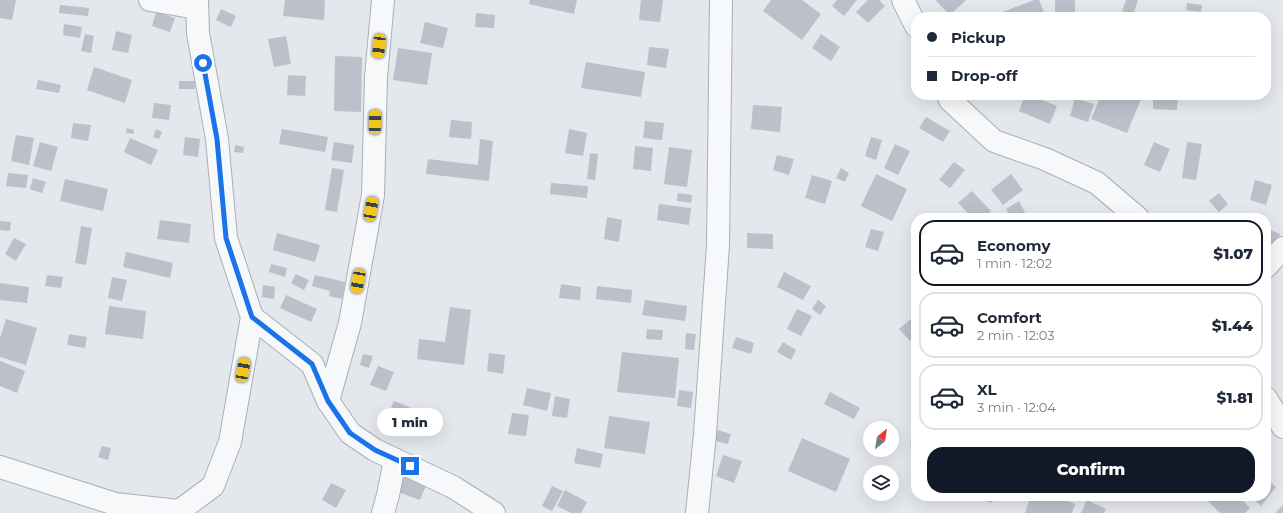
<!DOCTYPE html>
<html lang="en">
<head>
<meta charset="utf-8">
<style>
	body { margin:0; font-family:Montserrat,sans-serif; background:#f2f2f3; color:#1f2937; height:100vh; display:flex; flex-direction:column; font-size:15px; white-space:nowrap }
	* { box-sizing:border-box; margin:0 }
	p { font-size:13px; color:#747a83 }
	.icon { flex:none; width:22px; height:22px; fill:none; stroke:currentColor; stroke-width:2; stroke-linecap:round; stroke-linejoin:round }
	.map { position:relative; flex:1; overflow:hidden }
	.side { position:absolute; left:911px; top:213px; width:360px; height:288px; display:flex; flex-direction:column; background:#fff; border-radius:16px; box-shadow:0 4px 16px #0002 }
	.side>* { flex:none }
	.top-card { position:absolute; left:911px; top:12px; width:360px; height:88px; border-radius:16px; box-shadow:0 4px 16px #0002; display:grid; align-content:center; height:88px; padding:0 16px; background:#fff }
	.needle { width:26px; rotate:30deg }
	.controls { position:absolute; left:863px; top:421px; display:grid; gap:8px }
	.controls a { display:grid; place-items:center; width:36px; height:36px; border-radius:50%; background:#fff; box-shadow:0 4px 16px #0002; font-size:20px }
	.end { position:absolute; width:18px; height:18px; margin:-9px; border:5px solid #1a73e8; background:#fff; box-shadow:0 0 0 2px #fff }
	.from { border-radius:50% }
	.bubble { position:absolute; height:28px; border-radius:14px; background:#fff; box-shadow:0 4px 16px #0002; font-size:13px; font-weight:800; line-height:28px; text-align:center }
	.car { position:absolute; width:12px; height:24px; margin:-12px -6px; border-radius:5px; box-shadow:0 0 3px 1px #0007; background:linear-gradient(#f5c518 24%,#345 0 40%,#f5c518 0 76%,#345 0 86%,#f5c518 0) }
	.top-card b { display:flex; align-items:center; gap:14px; height:38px; font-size:15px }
	.top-card b+b { border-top:1px solid #e0e1e3 }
	.top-card i { width:10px; height:10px; background:#1f2937 }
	ul { padding:7px 0 0; list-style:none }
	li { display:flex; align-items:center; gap:12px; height:66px; margin:0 8px 6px; padding:0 8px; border:2px solid #e0e1e3; border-radius:16px }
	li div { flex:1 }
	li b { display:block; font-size:15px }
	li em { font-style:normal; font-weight:800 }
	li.active { border-color:#111827 }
	li>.icon { width:36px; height:36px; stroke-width:1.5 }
	.action { display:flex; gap:8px; margin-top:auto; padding:8px 16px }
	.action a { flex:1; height:46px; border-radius:16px; background:#111827; color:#fff; font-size:16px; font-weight:800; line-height:46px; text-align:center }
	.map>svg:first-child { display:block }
	.building { fill:#bbc0ca }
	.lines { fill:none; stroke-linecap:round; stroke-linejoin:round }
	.minor-casing { stroke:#a9aeb7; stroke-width:24 }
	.minor { stroke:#f7f8fa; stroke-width:22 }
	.route { stroke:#1a73e8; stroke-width:5 }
</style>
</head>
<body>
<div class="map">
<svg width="1283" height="513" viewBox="0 0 1283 513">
	<rect width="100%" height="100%" fill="#e4e7ec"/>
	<g class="building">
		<polygon points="0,0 16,0 12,20 0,18"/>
		<polygon points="285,0 325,0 324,20 283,16"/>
		<polygon points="530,0 577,0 574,14 529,4"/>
		<polygon points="641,0 663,0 660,22 639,20"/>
		<polygon points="771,0 802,0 821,14 802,40 763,11"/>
		<polygon points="837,0 857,0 844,16 832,6"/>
		<polygon points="868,0 879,0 885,6 868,23 856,12"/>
		<polygon points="937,0 966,0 950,15 936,1"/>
		<polygon points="1034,0 1039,0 1046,17 1001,17 1000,13"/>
		<rect x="1055" y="0" width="20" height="17"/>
		<polygon points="1126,0 1138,0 1133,15 1122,11"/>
		<polygon points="1187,3 1202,5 1201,12 1186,10"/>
		<polygon points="60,5 89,8 88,16 59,13"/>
		<polygon points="221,9 236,16 231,27 216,20"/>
		<polygon points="156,12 175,18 170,32 152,26"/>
		<polygon points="476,13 495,15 494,28 475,27"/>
		<polygon points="425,22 448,28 443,48 420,43"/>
		<polygon points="64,24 82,27 80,38 63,35"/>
		<polygon points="116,31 132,35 128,53 112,50"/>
		<polygon points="85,34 94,36 91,53 81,51"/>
		<polygon points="821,34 840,47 831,61 812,48"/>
		<polygon points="286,36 291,64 274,67 268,39"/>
		<polygon points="649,47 669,49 666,68 647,65"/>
		<polygon points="398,48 432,53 427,85 393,80"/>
		<polygon points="335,56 362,57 361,112 334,111"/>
		<polygon points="586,62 645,72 641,97 581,88"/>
		<polygon points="94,67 132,80 125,103 87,90"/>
		<polygon points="288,75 306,76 305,96 287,95"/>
		<polygon points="38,80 61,85 59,93 36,89"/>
		<rect x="179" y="81" width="16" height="8"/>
		<polygon points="1025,95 1030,95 1057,106 1050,124 1019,111"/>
		<polygon points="1101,95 1131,95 1141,99 1127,133 1091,119"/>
		<polygon points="1153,95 1178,95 1177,110 1153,109"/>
		<polygon points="1075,98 1094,104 1088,122 1070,116"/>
		<polygon points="154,103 171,105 169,120 152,118"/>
		<polygon points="753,105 782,107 780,132 751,129"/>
		<polygon points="926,117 950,131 943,142 919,128"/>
		<polygon points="451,120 472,122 471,139 449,137"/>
		<polygon points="645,121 664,123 662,140 643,138"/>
		<polygon points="73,123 91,125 88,141 71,138"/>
		<polygon points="127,128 134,130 134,134 126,133"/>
		<polygon points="156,129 162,132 159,139 153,137"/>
		<polygon points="282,129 328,137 325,152 279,144"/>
		<polygon points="569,129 587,133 583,156 565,153"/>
		<polygon points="16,135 34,138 29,165 11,161"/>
		<polygon points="185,137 200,139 198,157 183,155"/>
		<polygon points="871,137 882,140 876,160 865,156"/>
		<polygon points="130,138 158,150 151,165 124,152"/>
		<polygon points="480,139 493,141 489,181 426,174 428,159 478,165"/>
		<polygon points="40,142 58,147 51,171 33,166"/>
		<polygon points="334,142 354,145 352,163 331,160"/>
		<polygon points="1154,142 1170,149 1160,172 1144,165"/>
		<polygon points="1187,142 1202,144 1196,180 1182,178"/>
		<polygon points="895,144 910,151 898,175 884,168"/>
		<polygon points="235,145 244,147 243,153 234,152"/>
		<polygon points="635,146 653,148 651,171 633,169"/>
		<polygon points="669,147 692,150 687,187 664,184"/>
		<polygon points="590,153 598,154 595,180 587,179"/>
		<polygon points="777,155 794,159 789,175 773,170"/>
		<polygon points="954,162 965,170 950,188 939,180"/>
		<polygon points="332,168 344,170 337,212 325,210"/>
		<polygon points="841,168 849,173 845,182 836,178"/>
		<polygon points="8,173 28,175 26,188 6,186"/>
		<polygon points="876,174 907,189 892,221 861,206"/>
		<polygon points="1011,174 1023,190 1003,205 991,190"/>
		<polygon points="812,175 832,181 825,204 805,198"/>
		<polygon points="33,178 46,182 42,193 30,189"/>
		<polygon points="65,179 108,189 103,211 60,201"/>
		<polygon points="1255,180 1272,185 1266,205 1250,200"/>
		<polygon points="551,183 588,186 587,198 550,194"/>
		<polygon points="972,191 991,211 984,218 973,218 958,203"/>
		<polygon points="678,193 692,195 691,203 677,201"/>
		<polygon points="1219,193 1228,204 1219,212 1209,201"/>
		<polygon points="1019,201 1025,212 1016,218 1011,218 1006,209"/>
		<polygon points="659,204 691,208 689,225 657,220"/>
		<polygon points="607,217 622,220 619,242 604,239"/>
		<polygon points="160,220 191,224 189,243 157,239"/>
		<polygon points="0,221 11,222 10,231 0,230"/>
		<polygon points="81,226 92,228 86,265 75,263"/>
		<polygon points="1266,228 1280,234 1274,247 1266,244"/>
		<polygon points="871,229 884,232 878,251 865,247"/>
		<polygon points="277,233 320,245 315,262 273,250"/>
		<polygon points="747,233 773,234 773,249 747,248"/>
		<polygon points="14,238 26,244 16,261 5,254"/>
		<polygon points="126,252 173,263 170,278 123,267"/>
		<polygon points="271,264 287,268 285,277 269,272"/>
		<polygon points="784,272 811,286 803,300 777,287"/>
		<polygon points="296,274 309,280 304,290 291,283"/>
		<polygon points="47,275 63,277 61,288 45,286"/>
		<polygon points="315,275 345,282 342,299 329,296 330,291 312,286"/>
		<polygon points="112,277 127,280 122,301 108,298"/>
		<polygon points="0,283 29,287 27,303 0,300"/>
		<polygon points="561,284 581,287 580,300 559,298"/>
		<polygon points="263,285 275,287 274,299 262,297"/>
		<polygon points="597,286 632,290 631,303 596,299"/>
		<polygon points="286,295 317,309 311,322 280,308"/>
		<polygon points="645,300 687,306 685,321 642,315"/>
		<polygon points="818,300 826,306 820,315 812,309"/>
		<polygon points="109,306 146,311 143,339 105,334"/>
		<polygon points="450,307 471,310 464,365 417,359 419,339 445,342"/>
		<polygon points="797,309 812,316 801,336 787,329"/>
		<polygon points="912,318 916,323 916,336 910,341 899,329"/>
		<polygon points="6,319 37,328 26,365 0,357 0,338"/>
		<polygon points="647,329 663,330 662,340 646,339"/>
		<polygon points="686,333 696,334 694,350 685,349"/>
		<polygon points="69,334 87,337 85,348 67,345"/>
		<polygon points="736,337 754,343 751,354 732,348"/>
		<polygon points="783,342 796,350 791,360 777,352"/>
		<polygon points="622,352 679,358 675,398 617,392"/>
		<polygon points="489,353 505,355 503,374 487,371"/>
		<polygon points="363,354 373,356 369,368 360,365"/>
		<polygon points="0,361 25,371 17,393 0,386"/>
		<polygon points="378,366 394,372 386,391 370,385"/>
		<polygon points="527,388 551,393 547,411 523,405"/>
		<polygon points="679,390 693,392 691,408 677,406"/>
		<polygon points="830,392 860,408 854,419 824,404"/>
		<polygon points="555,396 570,399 567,418 552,416"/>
		<polygon points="394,401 414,409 409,423 388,415"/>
		<polygon points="512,413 529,415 526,436 508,434"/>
		<polygon points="609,416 650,422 645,454 604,448"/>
		<polygon points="718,430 731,434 728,444 715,441"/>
		<polygon points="916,433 916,448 910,445"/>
		<polygon points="802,438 850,459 836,492 788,471"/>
		<polygon points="102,446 111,448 108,460 98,457"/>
		<polygon points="577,448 603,454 600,468 574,463"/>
		<polygon points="723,455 742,461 734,483 716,476"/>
		<polygon points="402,473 427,483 420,500 395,491"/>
		<polygon points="1266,478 1276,487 1261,506 1249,496 1266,496"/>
		<polygon points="331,483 346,490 336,508 322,500"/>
		<polygon points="552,486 563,491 552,511 542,506"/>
		<polygon points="565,490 587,502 581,513 571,513 557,506"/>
		<polygon points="977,496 994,496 992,503 976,498"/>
		<polygon points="1031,496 1055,496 1075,504 1072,513 1025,513"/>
		<polygon points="1203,496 1238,496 1250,508 1245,513 1220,513"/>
		<polygon points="1087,500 1106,509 1104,513 1081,513"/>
		<polygon points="1283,505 1283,513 1275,513"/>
	</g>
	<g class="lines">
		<g class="minor-casing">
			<g id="minor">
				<polyline points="150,0 197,8"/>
				<polyline points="903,0 916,26"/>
				<polyline points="948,95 950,100 994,141 1045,159 1097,183 1138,218"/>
				<polyline points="1266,267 1283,248"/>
				<polyline points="252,317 312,364 328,401 350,433 375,450 453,487 494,513"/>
				<polyline points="1266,398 1283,427"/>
				<polyline points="328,401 350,323 373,195 376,77 383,0"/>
				<polyline points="0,467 115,504 179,511 213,486 230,442 252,317 226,238 217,139 198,33 197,0"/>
				<polyline points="383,513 388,495 395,460"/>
				<polyline points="697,513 705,434 718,245 721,0"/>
			</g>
		</g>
		<use href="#minor" class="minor"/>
	</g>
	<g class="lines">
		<polyline class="route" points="203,63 217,139 226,238 252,317 312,364 328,401 350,433 375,450 410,466"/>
	</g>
</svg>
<div class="controls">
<a><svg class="needle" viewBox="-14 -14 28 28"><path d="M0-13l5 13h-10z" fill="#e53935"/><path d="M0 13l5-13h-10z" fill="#747a83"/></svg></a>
<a><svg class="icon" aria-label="layers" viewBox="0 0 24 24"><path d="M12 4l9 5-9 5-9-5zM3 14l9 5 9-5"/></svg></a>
</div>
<i class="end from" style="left:203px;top:63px"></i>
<i class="end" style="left:410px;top:466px"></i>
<div class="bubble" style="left:377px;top:408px;width:66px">1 min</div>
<i class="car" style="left:379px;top:46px;rotate:186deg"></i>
<i class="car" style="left:375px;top:122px;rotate:1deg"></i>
<i class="car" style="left:371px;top:209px;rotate:10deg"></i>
<i class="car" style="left:358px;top:281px;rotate:190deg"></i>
<i class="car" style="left:243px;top:370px;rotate:10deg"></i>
<div class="top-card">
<b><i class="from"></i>Pickup</b>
<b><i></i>Drop-off</b>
</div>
<section class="side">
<ul>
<li class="active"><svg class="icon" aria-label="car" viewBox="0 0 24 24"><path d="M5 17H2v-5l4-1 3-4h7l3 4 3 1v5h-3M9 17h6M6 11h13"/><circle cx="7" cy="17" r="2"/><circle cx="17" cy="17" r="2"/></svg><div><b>Economy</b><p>1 min · 12:02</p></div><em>$1.07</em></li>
<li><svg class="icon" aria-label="car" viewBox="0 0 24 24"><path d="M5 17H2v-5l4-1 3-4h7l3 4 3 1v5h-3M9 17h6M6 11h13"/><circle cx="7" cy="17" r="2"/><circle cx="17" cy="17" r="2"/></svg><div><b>Comfort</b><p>2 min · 12:03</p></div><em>$1.44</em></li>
<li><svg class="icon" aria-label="car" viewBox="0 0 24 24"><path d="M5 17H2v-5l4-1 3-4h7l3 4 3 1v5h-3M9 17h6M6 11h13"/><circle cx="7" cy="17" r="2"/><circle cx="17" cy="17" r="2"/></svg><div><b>XL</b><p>3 min · 12:04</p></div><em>$1.81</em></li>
</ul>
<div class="action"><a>Confirm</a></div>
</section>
</div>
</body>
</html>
